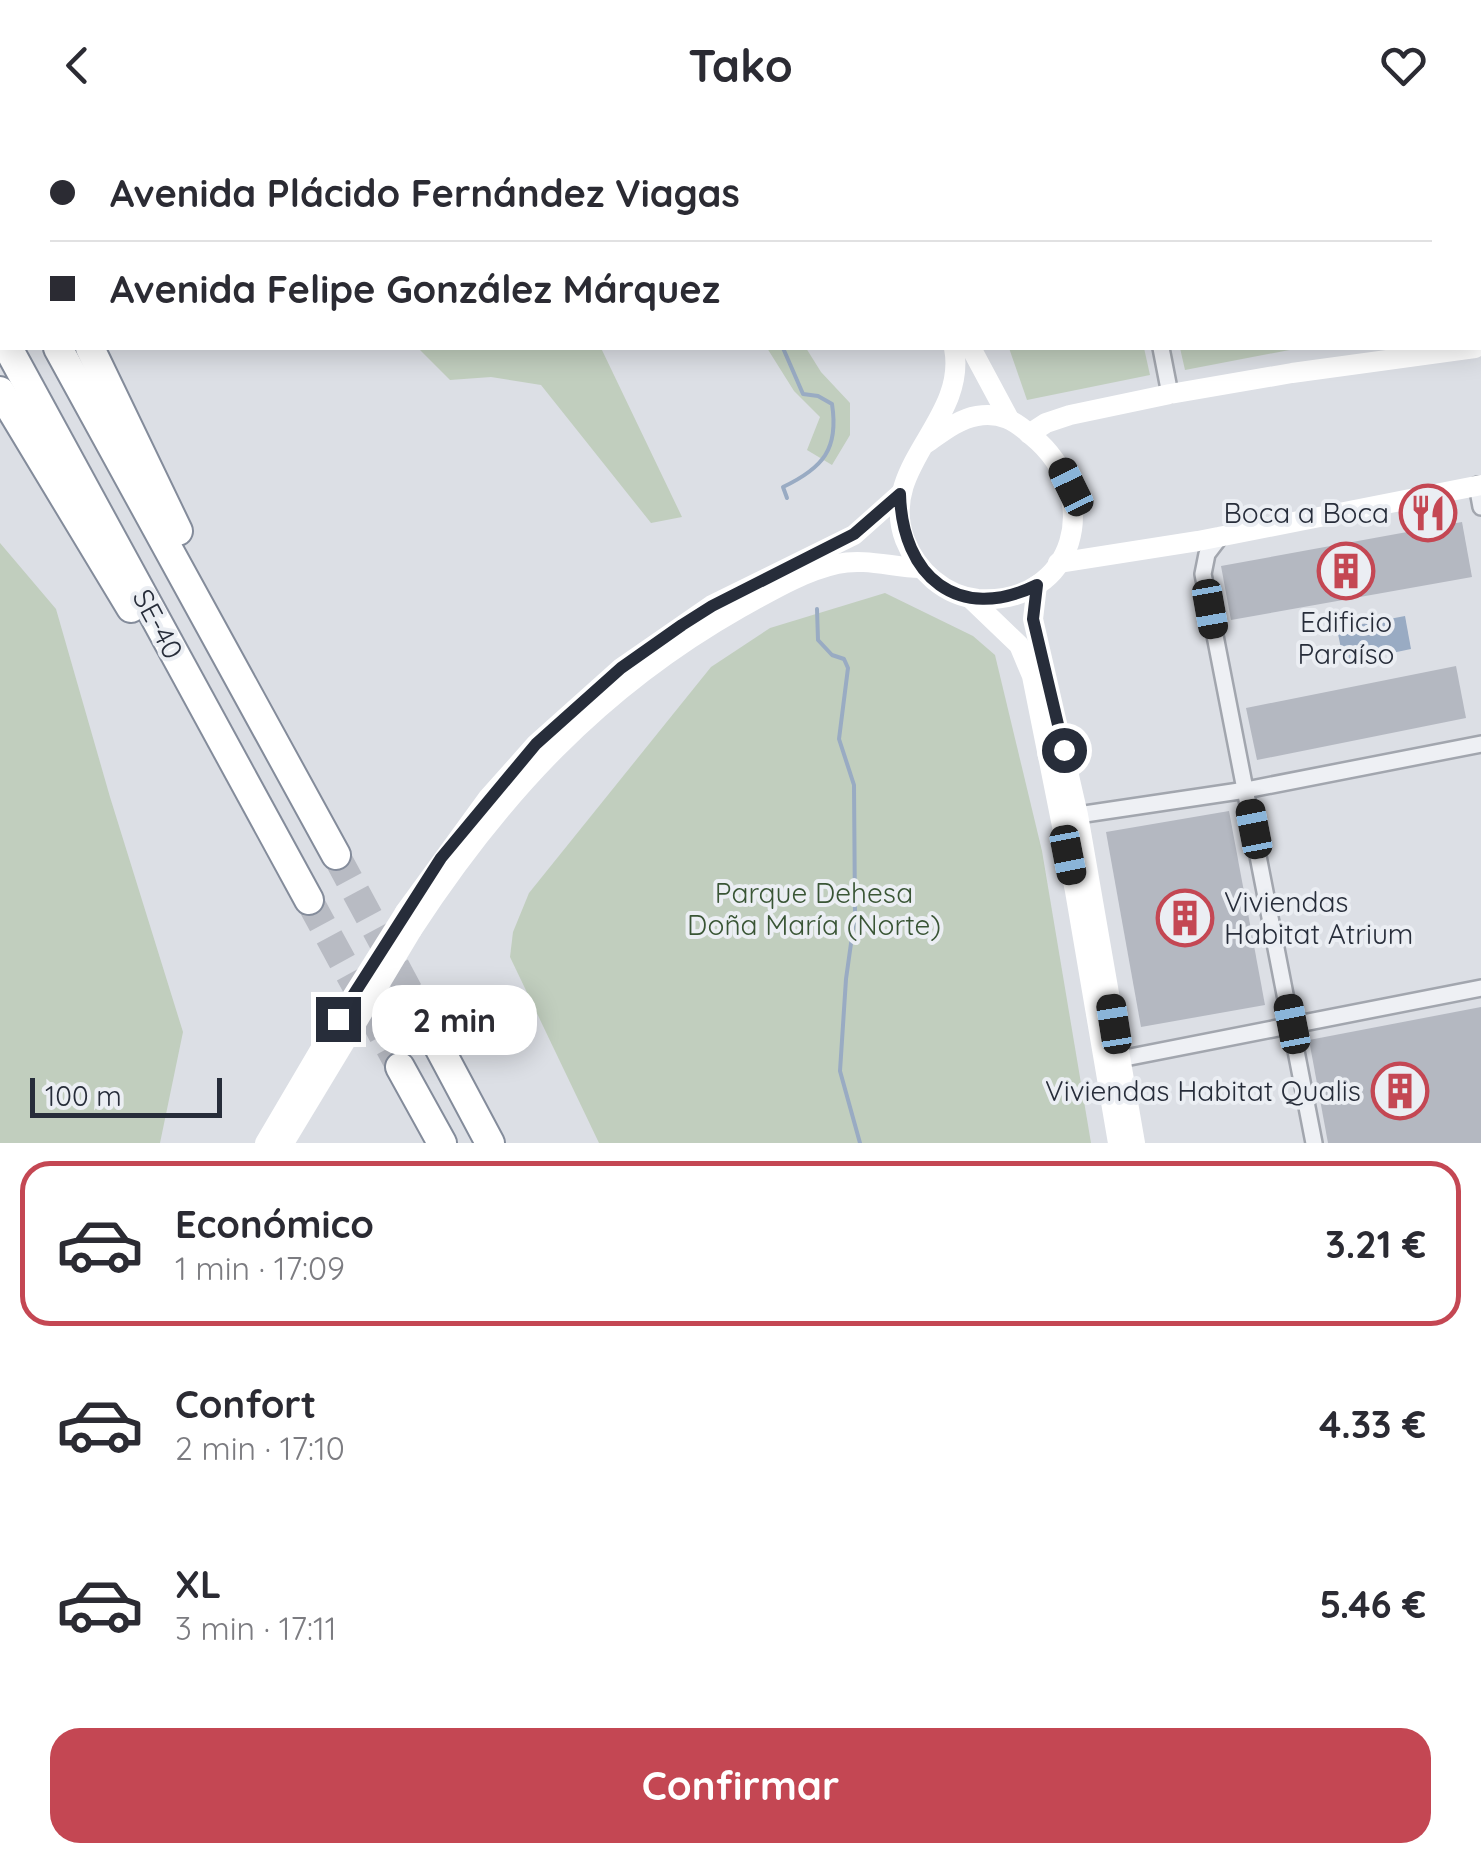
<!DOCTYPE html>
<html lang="es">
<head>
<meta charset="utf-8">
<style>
	body { margin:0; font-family:Quicksand,sans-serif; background:#f7f7f7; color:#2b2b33; height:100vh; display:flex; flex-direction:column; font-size:38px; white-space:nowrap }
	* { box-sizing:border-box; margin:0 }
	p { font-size:32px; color:#7c7c81 }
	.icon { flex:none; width:55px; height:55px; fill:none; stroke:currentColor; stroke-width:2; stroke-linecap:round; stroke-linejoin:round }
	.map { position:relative; height:1013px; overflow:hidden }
	.panel { display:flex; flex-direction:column; background:#fff; flex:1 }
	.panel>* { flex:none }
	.top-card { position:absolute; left:0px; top:0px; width:1482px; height:220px; box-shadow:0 5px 25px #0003; display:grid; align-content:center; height:220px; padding:0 50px; background:#fff }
	.scale { position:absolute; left:30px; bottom:25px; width:192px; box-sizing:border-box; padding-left:10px; border:5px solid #272d3a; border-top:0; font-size:28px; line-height:35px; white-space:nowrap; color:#272d3a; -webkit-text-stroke:8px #ebeef3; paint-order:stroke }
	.end { position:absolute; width:45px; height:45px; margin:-22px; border:12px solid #272d3a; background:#fff; box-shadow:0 0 0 5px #fff }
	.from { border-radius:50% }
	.bubble { position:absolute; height:70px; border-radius:30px; background:#fff; box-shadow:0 5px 25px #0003; font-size:32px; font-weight:800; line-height:70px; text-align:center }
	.car { position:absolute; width:30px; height:60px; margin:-30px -15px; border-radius:12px; box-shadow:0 0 8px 2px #0007; background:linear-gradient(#222 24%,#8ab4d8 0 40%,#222 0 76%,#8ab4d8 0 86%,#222 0) }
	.top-card b { display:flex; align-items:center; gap:35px; height:95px; font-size:38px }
	.top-card b+b { border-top:2px solid #e1e1e2 }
	.top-card i { width:25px; height:25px; background:#2b2b33 }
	ul { padding:18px 0 0; list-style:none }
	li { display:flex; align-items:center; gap:30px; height:165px; margin:0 20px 15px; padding:0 30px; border:5px solid transparent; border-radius:30px }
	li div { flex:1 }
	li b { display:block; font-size:38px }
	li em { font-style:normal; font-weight:800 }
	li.on { border-color:#c44753 }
	li>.icon { width:90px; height:90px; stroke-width:1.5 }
	.primary-button { display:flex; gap:20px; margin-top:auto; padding:20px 50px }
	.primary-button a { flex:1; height:115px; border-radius:30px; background:#c44753; color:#fff; font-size:40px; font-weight:800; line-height:115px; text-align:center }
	header { display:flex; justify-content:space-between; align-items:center; height:130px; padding:0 50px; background:#fff; font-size:45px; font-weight:800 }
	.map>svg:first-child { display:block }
	.built { fill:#caced6 }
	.green { fill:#c1cebe }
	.water { fill:#99abc3 }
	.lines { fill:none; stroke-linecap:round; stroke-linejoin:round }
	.stream { stroke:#99abc3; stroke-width:4 }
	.building { fill:#b4b8c1 }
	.highway-tunnel { stroke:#b8bbc3; stroke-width:28; stroke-dasharray:28 14; stroke-linecap:butt }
	.street-casing { stroke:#a2a6ae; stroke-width:20 }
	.highway-casing { stroke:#848c9b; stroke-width:32 }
	.street { stroke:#eef0f4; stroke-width:15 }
	.secondary { stroke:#fff; stroke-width:20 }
	.highway { stroke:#fff; stroke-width:28 }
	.secondary-bridge { stroke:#fff; stroke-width:20 }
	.route { stroke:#272d3a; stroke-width:12 }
	.labels { text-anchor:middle; stroke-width:8; stroke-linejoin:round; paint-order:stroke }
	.poi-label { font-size:28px; fill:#272d3a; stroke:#ebeef3; text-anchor:end }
	.street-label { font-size:28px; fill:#272d3a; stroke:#ebeef3 }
	.park-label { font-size:28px; fill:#395535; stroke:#ebeef3 }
</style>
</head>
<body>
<header><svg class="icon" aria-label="back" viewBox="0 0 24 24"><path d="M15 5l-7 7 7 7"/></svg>Tako<svg class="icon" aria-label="heart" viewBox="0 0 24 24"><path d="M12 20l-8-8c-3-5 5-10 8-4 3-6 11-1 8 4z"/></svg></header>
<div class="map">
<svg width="1481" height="1013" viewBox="0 0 1481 1013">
	<rect width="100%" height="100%" fill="#dcdfe5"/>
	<polygon class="built" points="921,0 1481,0 1481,183 1480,2"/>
	<g class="green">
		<polygon points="925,0 1106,0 1107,2 926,2"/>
		<polygon points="418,218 601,218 682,387 651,393 541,255 491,247 450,250"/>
		<polygon points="767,218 806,218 821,242 850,273 850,305 832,335 807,320 820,287 794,261"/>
		<polygon points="1009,218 1144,218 1150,245 1027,270"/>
		<polygon points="1180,218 1300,218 1185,240"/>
		<polygon points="0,413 56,479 110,667 183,902 160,1013 0,1013"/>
		<polygon points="885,463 973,506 995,525 1042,721 1091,1013 599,1013 510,827 513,802 529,763 711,537 770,498"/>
	</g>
	<polygon class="water" points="1405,486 1411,519 1344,533 1337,499"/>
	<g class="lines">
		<g class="stream">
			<polyline points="759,0 759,2"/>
			<path d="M783,218L803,264L818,266L832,274C839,319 823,338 783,357L787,368"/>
			<polyline points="817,479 818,510 832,525 844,529 848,538 839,609 854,655 855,785 846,849 840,941 860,1013"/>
		</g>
	</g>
	<g class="building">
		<polygon points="1462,392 1472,447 1231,490 1221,436"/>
		<polygon points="1456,536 1466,588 1257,630 1246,578"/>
		<polygon points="1229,681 1265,875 1141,897 1106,702"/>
		<polygon points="1481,877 1481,1013 1328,1013 1309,910"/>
	</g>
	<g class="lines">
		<g class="highway-tunnel">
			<polyline points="336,725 426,893"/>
			<polyline points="309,770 400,937"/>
		</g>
		<g class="street-casing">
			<g id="street">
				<polyline points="1119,0 1119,2"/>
				<polyline points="1426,0 1426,2"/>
				<polyline points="1240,2 1253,0"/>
				<polyline points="1161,218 1170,264"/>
				<polyline points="1477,355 1481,377"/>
				<polyline points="1220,407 1207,424 1203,444 1314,1013"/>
				<polyline points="1078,685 1246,660 1481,614"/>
				<polyline points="1120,929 1481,858"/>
			</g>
		</g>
		<g class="highway-casing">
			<g id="highway">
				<polyline points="0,37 2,42"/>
				<polyline points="0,115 2,120"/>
				<polyline points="8,218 309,770"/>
				<polyline points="58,218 336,725"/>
				<polyline points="90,218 178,401"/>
				<polyline points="0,261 131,478"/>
				<polyline points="426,893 490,1013"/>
				<polyline points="400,937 442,1013"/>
			</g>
		</g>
		<use href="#street" class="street"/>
		<g class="secondary">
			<polyline points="874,0 875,2"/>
			<polyline points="893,0 894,2"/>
			<polyline points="971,218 1008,287"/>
			<polyline points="1029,304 1046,293 1070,285 1170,264 1292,243 1475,218"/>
			<path d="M924,315C940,304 958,289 977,286C1001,282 1015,291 1032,306C1105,366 1076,475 978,469C945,466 917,441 905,410C877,336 968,291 954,218"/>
			<polyline points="1058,433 1198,411 1481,355"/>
			<polyline points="1037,455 1033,489 1078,685 1135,1013"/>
			<polyline points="970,468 1019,515 1032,546 1075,761 1118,1013"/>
			<polyline points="405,782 488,668 536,614 621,538 712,475 854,405 900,364"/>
			<path d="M412,800C500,665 599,558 740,478C771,461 802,442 837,434C864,428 892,437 920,438"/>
			<polyline points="265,1013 338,889"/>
			<polyline points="284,1013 348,907"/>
		</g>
		<use href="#highway" class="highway"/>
		<g class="secondary-bridge">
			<polyline points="338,889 405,782"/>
			<polyline points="348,907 412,800"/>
		</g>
	</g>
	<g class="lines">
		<path class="route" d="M338,889L441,728L536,614L621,538L682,495L712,476L854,404L900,364C902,446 958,494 1037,455L1033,489L1064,620"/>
	</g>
	<defs>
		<g id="restaurant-ring" transform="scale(2.875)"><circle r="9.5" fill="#ebeef3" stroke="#c44753" stroke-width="1.5"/><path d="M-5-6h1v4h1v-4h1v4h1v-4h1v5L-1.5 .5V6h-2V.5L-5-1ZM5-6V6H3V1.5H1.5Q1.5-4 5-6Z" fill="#c44753"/></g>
		<g id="building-ring" transform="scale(2.875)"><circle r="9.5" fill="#ebeef3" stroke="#c44753" stroke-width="1.5"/><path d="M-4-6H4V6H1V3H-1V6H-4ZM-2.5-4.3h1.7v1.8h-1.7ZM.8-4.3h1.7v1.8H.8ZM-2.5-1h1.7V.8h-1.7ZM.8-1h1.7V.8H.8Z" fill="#c44753"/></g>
	</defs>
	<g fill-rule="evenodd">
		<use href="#restaurant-ring" x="1428" y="383"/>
		<use href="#building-ring" x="1346" y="441"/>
		<use href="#building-ring" x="1185" y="788"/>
		<use href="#building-ring" x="1400" y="961"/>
	</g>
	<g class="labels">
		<g class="poi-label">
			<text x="1389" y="393">Boca a Boca</text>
			<text x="1346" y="502" text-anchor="middle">Edificio<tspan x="1346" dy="32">Paraíso</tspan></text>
			<text x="1224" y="782" text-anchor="start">Viviendas<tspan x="1224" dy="32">Habitat Atrium</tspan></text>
			<text x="1361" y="971">Viviendas Habitat Qualis</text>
		</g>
		<g class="street-label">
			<text transform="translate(158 494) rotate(62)" y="10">SE-40</text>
		</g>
		<g class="park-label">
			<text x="814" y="773">Parque Dehesa<tspan x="814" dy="32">Doña María (Norte)</tspan></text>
		</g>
	</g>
</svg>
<div class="scale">100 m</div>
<i class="end from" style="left:1064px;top:620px"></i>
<i class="end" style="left:338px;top:889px"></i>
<div class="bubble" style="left:372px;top:855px;width:165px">2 min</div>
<i class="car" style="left:1071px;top:357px;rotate:334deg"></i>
<i class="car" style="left:1210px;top:479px;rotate:170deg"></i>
<i class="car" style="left:1254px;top:699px;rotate:349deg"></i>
<i class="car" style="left:1068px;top:725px;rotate:169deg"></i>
<i class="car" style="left:1114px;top:894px;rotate:351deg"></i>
<i class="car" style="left:1292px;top:894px;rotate:349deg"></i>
<div class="top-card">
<b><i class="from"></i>Avenida Plácido Fernández Viagas</b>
<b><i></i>Avenida Felipe González Márquez</b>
</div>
</div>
<section class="panel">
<ul>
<li class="on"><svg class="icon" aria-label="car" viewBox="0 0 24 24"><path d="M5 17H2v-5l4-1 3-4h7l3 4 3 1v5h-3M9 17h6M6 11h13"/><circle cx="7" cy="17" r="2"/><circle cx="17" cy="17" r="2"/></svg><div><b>Económico</b><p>1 min · 17:09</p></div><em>3.21 €</em></li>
<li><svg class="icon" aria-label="car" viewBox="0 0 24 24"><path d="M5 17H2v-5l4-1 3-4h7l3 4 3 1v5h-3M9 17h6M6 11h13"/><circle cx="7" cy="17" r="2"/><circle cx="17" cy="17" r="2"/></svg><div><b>Confort</b><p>2 min · 17:10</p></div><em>4.33 €</em></li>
<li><svg class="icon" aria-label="car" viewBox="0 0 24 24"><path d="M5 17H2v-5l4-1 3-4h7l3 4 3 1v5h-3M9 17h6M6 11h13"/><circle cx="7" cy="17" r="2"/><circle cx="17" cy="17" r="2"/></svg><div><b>XL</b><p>3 min · 17:11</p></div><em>5.46 €</em></li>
</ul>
<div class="primary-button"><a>Confirmar</a></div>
</section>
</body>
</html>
